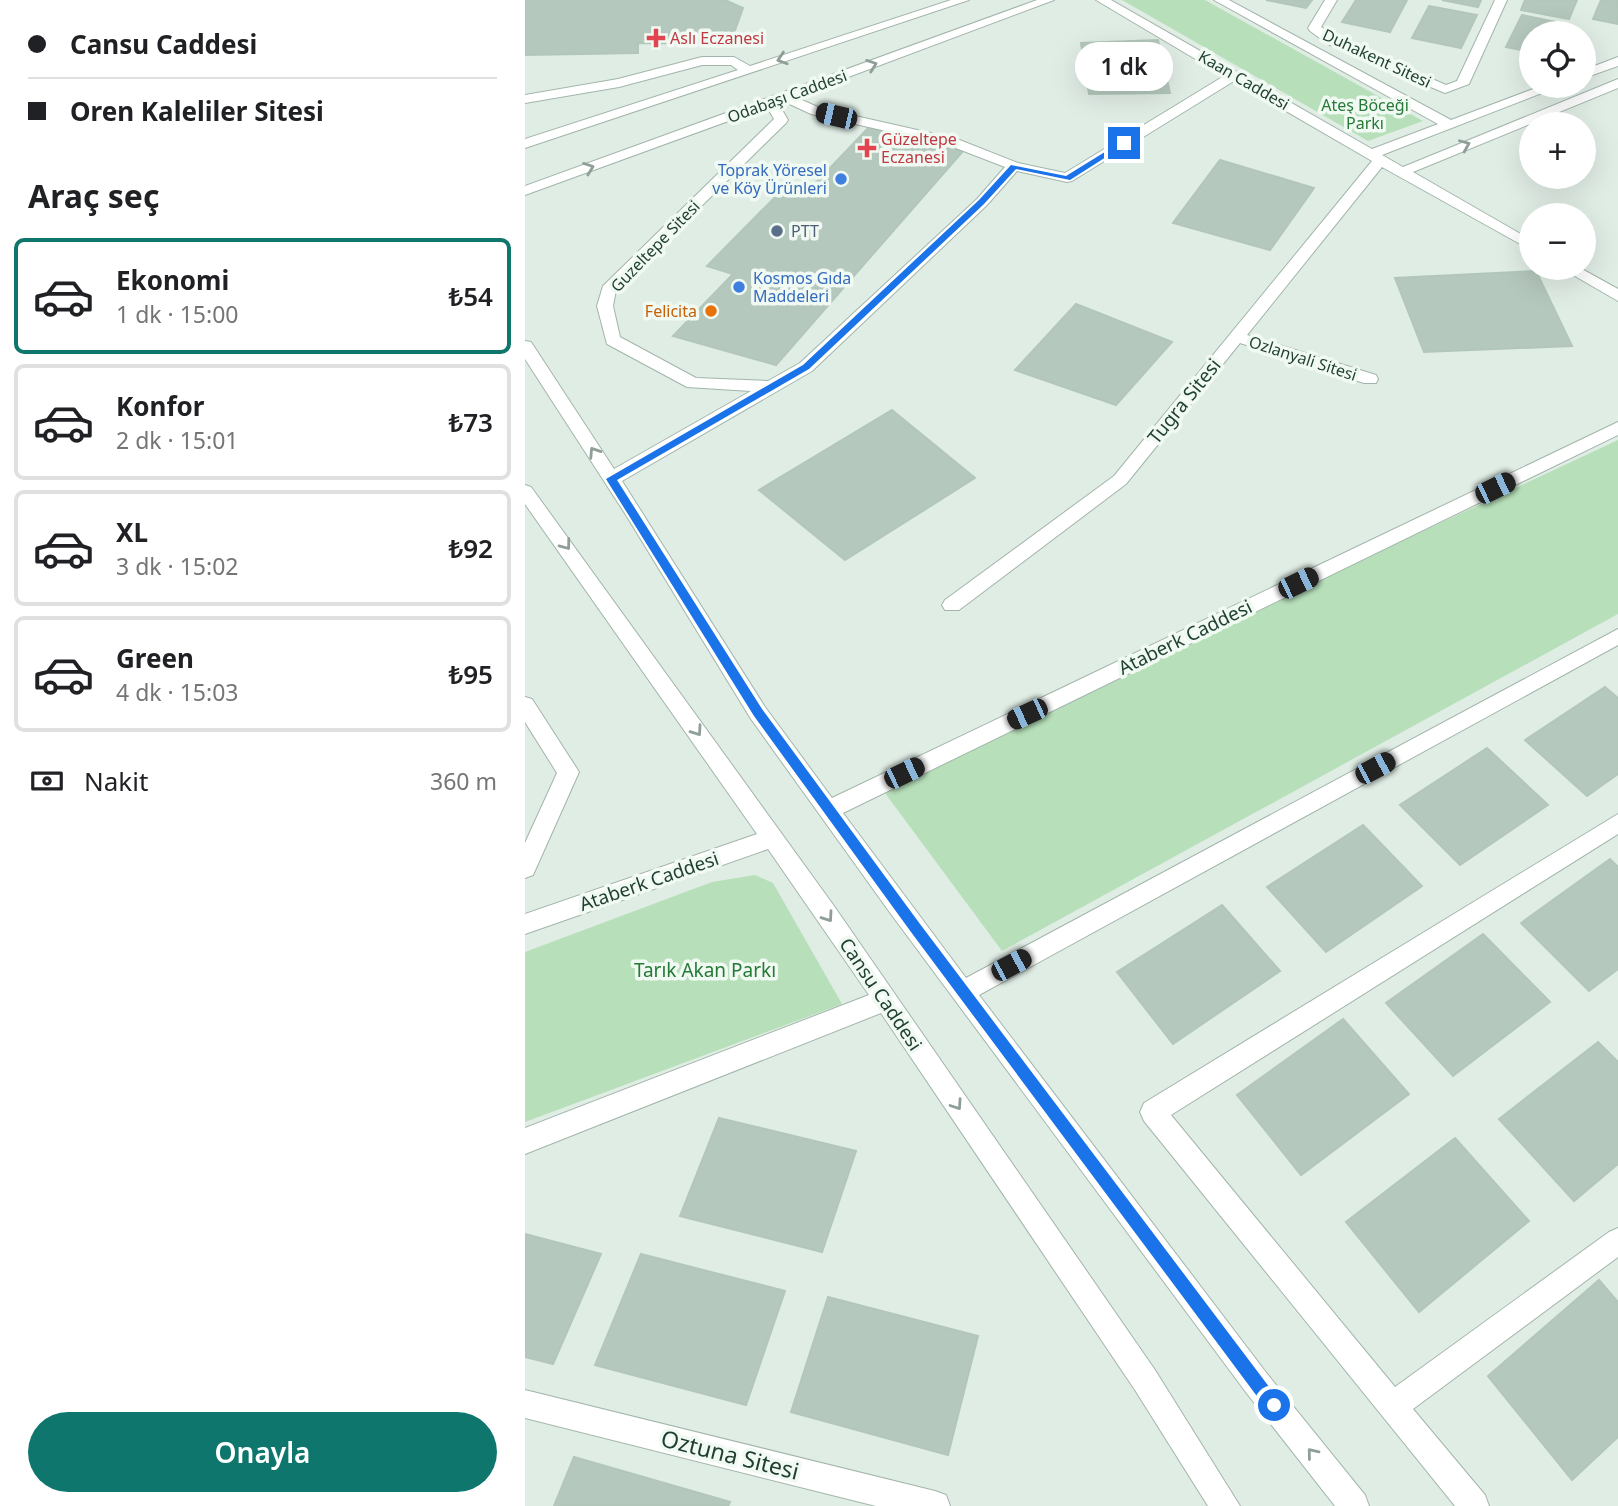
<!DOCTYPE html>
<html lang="tr">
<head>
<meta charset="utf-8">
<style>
	body { margin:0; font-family:"Noto Sans",sans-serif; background:#f2f2f2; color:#202124; height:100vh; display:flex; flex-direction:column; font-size:26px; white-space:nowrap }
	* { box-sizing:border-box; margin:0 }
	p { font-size:23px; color:#757577 }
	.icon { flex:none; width:38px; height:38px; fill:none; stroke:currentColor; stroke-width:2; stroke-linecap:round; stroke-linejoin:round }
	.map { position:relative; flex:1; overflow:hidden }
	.details { display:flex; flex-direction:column; background:#fff; width:525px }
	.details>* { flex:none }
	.top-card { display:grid; align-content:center; height:154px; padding:0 28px; background:#fff }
	.tools { position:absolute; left:994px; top:21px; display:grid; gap:14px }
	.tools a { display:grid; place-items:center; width:77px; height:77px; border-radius:50%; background:#fff; box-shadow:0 7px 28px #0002; font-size:35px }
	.end { position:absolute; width:32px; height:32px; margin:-16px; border:9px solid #1a73e8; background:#fff; box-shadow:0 0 0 4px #fff }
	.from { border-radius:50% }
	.bubble { position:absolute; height:49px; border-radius:24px; background:#fff; box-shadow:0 7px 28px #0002; font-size:23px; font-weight:600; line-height:49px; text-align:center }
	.car { position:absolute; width:21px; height:42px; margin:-21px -10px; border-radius:9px; box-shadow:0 0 5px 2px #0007; background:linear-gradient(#222 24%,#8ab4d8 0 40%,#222 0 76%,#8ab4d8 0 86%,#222 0) }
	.top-card b { display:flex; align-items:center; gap:24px; height:66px; font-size:26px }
	.top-card b+b { border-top:2px solid #e0e0e0 }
	.top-card i { width:18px; height:18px; background:#202124 }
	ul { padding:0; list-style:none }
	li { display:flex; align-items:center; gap:21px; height:116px; margin:0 14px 10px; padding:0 14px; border:4px solid #e0e0e0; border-radius:10px }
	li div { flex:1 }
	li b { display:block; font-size:26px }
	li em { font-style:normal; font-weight:600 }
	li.on { border-color:#0f766e }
	li>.icon { width:63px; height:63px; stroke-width:1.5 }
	h2 { padding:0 28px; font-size:32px; line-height:84px }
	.pay { display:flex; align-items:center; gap:18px; height:77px; padding:0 28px; font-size:26px }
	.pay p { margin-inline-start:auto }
	.primary-button { display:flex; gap:14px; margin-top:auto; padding:14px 28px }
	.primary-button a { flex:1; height:80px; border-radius:42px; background:#0f766e; color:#fff; font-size:28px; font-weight:600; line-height:80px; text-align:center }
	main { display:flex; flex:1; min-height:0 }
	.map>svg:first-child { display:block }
	.green { fill:#b7e0ba }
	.building { fill:#b5c8bd; stroke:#b2c7ba; stroke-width:2 }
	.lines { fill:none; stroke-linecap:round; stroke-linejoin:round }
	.minor-casing { stroke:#a2b5ab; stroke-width:2 }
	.minor { fill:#fff; fill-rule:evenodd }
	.oneway { stroke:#8f9f98 }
	.route { fill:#1a73e8 }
	.health-dot { fill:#e0444e; stroke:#f1f9f3; stroke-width:2.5 }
	.shop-dot { fill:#3f7fe0; stroke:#f1f9f3; stroke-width:2.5 }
	.service-dot { fill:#5c6f8a; stroke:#f1f9f3; stroke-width:2.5 }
	.food-dot { fill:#e8710a; stroke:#f1f9f3; stroke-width:2.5 }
	.labels { text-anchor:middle; stroke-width:7; stroke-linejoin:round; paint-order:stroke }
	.far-health-label { font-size:16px; fill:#be3a42; stroke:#f1f9f3; text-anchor:start }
	.far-street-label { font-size:16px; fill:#1f3f30; stroke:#f1f9f3 }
	.far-park-label { font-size:16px; fill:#257a36; stroke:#f1f9f3 }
	.far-shop-label { font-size:16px; fill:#366cbe; stroke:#f1f9f3; text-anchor:end }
	.far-service-label { font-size:16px; fill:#4e5e75; stroke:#f1f9f3; text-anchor:start }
	.far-food-label { font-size:16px; fill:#c56008; stroke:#f1f9f3; text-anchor:end }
	.street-label { font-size:19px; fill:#1f3f30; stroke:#f1f9f3 }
	.park-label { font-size:19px; fill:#257a36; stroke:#f1f9f3 }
	.near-street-label { font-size:23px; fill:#1f3f30; stroke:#f1f9f3 }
</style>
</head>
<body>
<main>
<section class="details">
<div class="top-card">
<b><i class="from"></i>Cansu Caddesi</b>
<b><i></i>Oren Kaleliler Sitesi</b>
</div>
<h2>Araç seç</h2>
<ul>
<li class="on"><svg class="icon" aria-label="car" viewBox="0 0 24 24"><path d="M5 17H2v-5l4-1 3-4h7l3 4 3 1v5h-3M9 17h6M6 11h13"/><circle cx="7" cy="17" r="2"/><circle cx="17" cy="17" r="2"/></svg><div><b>Ekonomi</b><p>1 dk · 15:00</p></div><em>₺54</em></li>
<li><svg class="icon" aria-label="car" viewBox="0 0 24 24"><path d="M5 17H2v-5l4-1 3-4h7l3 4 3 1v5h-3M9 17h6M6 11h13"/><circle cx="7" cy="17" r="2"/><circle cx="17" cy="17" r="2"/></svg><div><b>Konfor</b><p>2 dk · 15:01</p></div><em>₺73</em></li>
<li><svg class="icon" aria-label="car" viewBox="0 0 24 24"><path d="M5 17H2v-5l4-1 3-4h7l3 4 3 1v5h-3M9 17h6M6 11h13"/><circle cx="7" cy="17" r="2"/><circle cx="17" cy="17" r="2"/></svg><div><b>XL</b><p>3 dk · 15:02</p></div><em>₺92</em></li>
<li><svg class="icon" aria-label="car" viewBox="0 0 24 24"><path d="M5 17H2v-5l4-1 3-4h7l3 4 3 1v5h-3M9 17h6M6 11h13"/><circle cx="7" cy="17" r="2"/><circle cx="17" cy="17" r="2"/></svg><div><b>Green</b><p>4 dk · 15:03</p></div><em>₺95</em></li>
</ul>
<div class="pay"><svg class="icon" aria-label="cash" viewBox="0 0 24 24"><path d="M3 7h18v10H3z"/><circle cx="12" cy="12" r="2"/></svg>Nakit<p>360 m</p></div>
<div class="primary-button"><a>Onayla</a></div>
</section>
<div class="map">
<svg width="1093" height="1506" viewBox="0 0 1093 1506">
	<rect width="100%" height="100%" fill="#e0ede5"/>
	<g class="green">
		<polygon points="597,0 680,0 898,121 843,141"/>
		<polygon points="1093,440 1093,614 477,951 354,785"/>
		<polygon points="230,875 248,883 317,1004 0,1122 0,952 187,882"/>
	</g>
	<g class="building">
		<polygon points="0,0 200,0 218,8 205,44 113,43 113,53 0,55"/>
		<polygon points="741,0 787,0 781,8"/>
		<polygon points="831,0 882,0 865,32 817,22"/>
		<polygon points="917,0 956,0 953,7"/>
		<polygon points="1000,0 1052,0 1044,19 996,10"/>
		<polygon points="1076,0 1093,0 1093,24 1068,19"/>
		<polygon points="904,6 952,15 936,48 887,38"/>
		<polygon points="997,15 1046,25 1042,33 1006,33 1006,52 981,47"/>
		<polygon points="633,40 645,93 564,94 556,43"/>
		<polygon points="344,127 439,150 251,365 148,336 208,274 182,266 262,185 283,191"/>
		<polygon points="695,160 789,188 745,250 648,223"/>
		<polygon points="1011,271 1047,346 899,352 870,278"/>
		<polygon points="551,304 647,342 591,405 490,370"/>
		<polygon points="367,410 450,478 320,560 234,490"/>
		<polygon points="1080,687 1093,698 1093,774 1062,796 1000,740"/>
		<polygon points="962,748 1023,805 935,865 875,805"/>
		<polygon points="838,825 897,886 801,952 742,887"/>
		<polygon points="1085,859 1093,867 1093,969 1064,991 996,923"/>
		<polygon points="697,905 755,971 648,1044 592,972"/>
		<polygon points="958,934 1025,1002 928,1076 861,1003"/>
		<polygon points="818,1019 884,1094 776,1175 712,1095"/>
		<polygon points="1073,1042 1093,1062 1093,1164 1049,1201 974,1119"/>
		<polygon points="194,1118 331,1151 297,1252 155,1216"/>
		<polygon points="930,1138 1004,1221 894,1312 821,1222"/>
		<polygon points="0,1234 76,1254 28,1364 0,1357"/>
		<polygon points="116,1254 260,1291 221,1405 70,1365"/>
		<polygon points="1074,1280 1093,1302 1093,1437 1047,1480 963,1376"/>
		<polygon points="303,1297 453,1336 423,1455 266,1412"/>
		<polygon points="49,1457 205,1502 203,1506 29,1506"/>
	</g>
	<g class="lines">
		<g class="minor-casing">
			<g id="minor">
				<polygon points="426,0 444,0 0,148 0,139 213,70 206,65 177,65 94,87 0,103 0,95 93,79 177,57 209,57 225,66"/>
				<path d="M512,0H529L270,97L295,108L432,139L493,163L540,173L699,76L571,0H586L847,149L913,124L689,0H704L926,120L1016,86H1035L857,155L878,167L1093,79V88L888,172L1006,240V250L857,167L722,335L851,375L853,379L851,383H839L715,343L601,484L434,610H420L417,605L420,600L589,476L847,161L709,81L547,181L542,182L492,171L462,205L287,371L97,481L240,707L307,798L1093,422V435L318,813L441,978L1093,629V645L454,995L743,1375L840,1495L844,1506H810L723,1395L366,914L226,719L101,515L0,359V341L6,342L89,469L226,391L162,387L82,344L72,306L78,286L249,119L242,107L0,195V186ZM258,101L286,114L423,145L480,167L452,199L275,363L243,381L171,378L95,337L88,306L91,290L261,123L263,120L253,103Z"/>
				<polygon points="800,0 812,0 796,27 813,38 921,85 932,81 970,0 982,0 944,84 920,93 803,44 785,31 783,28"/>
				<polygon points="1093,57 1093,66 1059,78 1059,70"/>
				<polygon points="1036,268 1055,268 1093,289 1093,301"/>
				<polygon points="0,485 6,487 309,906 630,1370 715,1506 683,1506 610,1390 356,1013 0,1154 0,1128 344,995 243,849 0,934 0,914 232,834 0,504"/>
				<polygon points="0,697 7,699 54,772 8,875 0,878 0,843 32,773 0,722"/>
				<polygon points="1093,814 1093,834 646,1115 870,1387 1084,1232 1093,1228 1093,1257 888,1409 960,1495 964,1506 930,1506 619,1121 615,1112 619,1103"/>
				<polygon points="0,1390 410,1491 421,1495 425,1506 351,1506 0,1418"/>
			</g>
		</g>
		<use href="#minor" class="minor"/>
	</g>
	<defs><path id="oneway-chevron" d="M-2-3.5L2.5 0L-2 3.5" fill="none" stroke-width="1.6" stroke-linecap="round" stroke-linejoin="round" transform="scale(1.75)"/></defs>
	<g class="oneway">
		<use href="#oneway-chevron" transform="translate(257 59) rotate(162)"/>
		<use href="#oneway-chevron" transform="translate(347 65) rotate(-20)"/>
		<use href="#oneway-chevron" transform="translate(940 145) rotate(-23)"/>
		<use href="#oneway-chevron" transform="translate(64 168) rotate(-20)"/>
		<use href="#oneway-chevron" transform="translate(69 452) rotate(-123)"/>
		<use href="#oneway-chevron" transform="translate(41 545) rotate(53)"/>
		<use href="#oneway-chevron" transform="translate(172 731) rotate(55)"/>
		<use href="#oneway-chevron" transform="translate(303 917) rotate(55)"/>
		<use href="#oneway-chevron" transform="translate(432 1105) rotate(56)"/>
		<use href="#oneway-chevron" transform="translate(787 1453) rotate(-129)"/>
	</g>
	<polygon class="route" points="596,142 603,143 545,180 491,169 459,204 284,369 92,480 237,709 395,924 754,1400 757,1405 754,1411 749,1413 743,1411 386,932 229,716 81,479 278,365 454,200 486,165 541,176"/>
	<g class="health-dot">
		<path d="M127.5 27.5h7v7h7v7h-7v7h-7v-7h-7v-7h7z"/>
		<path d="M338.5 137.5h7v7h7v7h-7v7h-7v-7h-7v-7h7z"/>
	</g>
	<g class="shop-dot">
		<circle cx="316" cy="179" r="7"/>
		<circle cx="214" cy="287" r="7"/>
	</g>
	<circle class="service-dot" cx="252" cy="231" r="7"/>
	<circle class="food-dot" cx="186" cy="311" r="7"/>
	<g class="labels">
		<g class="far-health-label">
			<text x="145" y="44">Aslı Eczanesi</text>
			<text x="356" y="145">Güzeltepe<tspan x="356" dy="18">Eczanesi</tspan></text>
		</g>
		<g class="far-street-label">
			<text transform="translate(852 58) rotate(25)" y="6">Duhakent Sitesi</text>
			<text transform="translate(719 80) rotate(30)" y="6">Kaan Caddesi</text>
			<text transform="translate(262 96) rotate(-20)" y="6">Odabaşı Caddesi</text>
			<text transform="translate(130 246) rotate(-46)" y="6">Guzeltepe Sitesi</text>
			<text transform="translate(778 358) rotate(18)" y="6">Ozlanyali Sitesi</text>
		</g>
		<g class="far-park-label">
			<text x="840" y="111">Ateş Böceği<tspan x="840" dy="18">Parkı</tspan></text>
		</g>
		<g class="far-shop-label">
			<text x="302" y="176">Toprak Yöresel<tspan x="302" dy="18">ve Köy Ürünleri</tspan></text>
			<text x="228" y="284" text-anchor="start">Kosmos Gıda<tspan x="228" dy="18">Maddeleri</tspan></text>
		</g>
		<g class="far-service-label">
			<text x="266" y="237">PTT</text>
		</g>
		<g class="far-food-label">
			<text x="172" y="317">Felicita</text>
		</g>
		<g class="street-label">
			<text transform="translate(659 401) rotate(-51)" y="7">Tugra Sitesi</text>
			<text transform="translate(660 637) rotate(-26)" y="7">Ataberk Caddesi</text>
			<text transform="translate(124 881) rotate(-19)" y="7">Ataberk Caddesi</text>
			<text transform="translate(356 994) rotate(56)" y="7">Cansu Caddesi</text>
		</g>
		<g class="park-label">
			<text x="180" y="977">Tarık Akan Parkı</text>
		</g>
		<g class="near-street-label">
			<text transform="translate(205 1455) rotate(14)" y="8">Oztuna Sitesi</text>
		</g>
	</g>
</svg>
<div class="tools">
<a><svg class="icon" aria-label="locate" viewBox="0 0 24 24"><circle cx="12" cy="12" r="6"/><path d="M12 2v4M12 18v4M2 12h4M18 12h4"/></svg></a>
<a>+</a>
<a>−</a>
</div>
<i class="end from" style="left:749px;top:1405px"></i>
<i class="end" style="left:599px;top:143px"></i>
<div class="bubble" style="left:550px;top:42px;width:98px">1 dk</div>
<i class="car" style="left:311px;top:116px;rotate:283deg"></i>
<i class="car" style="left:970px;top:488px;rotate:64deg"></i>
<i class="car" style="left:773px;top:583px;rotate:64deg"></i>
<i class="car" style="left:502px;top:714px;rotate:245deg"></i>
<i class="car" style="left:850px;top:768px;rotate:62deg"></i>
<i class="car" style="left:379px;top:773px;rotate:64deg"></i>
<i class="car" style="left:486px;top:965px;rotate:62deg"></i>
</div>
</main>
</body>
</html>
